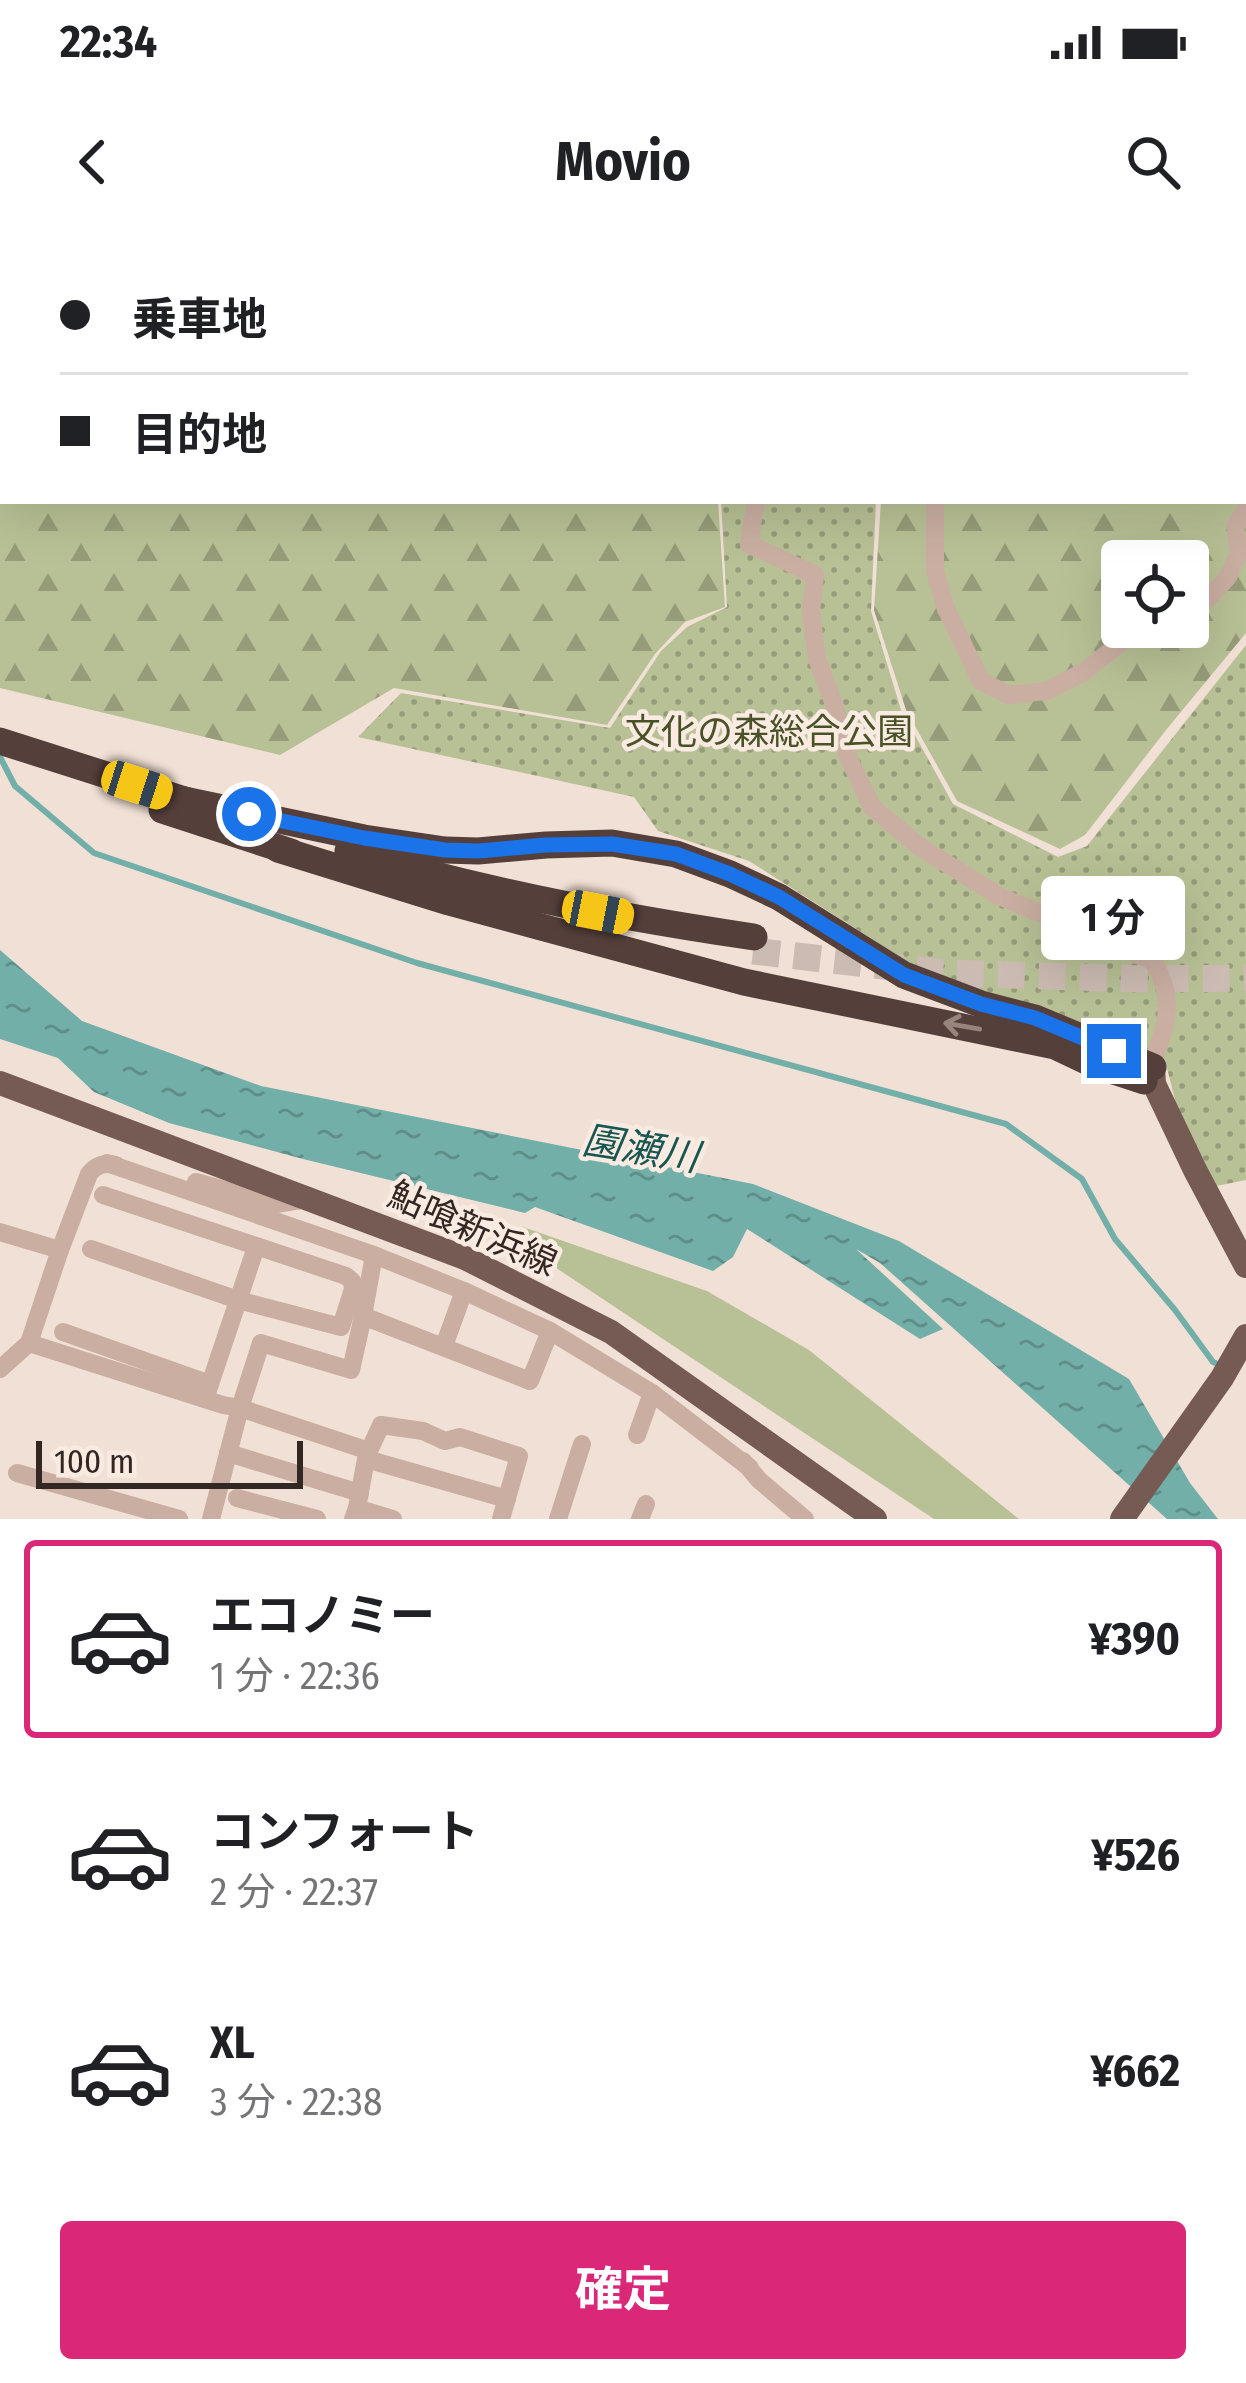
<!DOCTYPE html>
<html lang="ja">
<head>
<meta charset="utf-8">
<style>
	body { margin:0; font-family:"Fira Sans Condensed","Noto Sans JP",sans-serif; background:#f2f2f2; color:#202124; height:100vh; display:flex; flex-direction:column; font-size:45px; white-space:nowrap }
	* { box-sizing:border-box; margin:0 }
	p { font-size:39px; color:#757577 }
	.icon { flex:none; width:66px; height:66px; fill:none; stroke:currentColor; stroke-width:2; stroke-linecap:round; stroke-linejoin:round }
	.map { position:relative; height:1279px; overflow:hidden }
	.side { display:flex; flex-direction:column; background:#fff; flex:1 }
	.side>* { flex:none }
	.guide { position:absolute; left:0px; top:0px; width:1248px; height:264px; box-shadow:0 12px 48px #0002; display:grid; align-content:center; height:264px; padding:0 60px; background:#fff }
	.fabs { position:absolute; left:1101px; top:300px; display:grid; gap:24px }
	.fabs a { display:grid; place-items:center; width:108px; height:108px; border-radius:12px; background:#fff; box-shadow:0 12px 48px #0002; font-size:60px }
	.scale { position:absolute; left:36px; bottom:30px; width:267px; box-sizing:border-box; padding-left:12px; border:6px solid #332724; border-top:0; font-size:33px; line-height:42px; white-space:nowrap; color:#332724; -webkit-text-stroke:9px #f9ebe1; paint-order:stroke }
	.end { position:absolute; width:54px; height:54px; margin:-27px; border:15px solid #1a73e8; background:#fff; box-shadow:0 0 0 6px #fff }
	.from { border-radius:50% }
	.bubble { position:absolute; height:84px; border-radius:12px; background:#fff; box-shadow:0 12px 48px #0002; font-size:39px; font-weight:700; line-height:84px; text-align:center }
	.car { position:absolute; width:36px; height:72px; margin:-36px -18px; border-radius:15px; box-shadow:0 0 9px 3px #0007; background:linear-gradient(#f5c518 24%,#345 0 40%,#f5c518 0 76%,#345 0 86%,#f5c518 0) }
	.guide b { display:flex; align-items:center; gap:42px; height:114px; font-size:45px }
	.guide b+b { border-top:3px solid #e0e0e0 }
	.guide i { width:30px; height:30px; background:#202124 }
	ul { padding:21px 0 0; list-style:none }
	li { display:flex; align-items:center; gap:36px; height:198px; margin:0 24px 18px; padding:0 36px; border:6px solid transparent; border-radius:12px }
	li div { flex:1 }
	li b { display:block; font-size:45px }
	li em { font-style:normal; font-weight:700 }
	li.on { border-color:#db2777 }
	li>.icon { width:108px; height:108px; stroke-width:1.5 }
	.cta { display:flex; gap:24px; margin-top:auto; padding:24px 60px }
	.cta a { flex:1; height:138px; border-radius:12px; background:#db2777; color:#fff; font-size:48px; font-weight:700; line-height:138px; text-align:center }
	.status { display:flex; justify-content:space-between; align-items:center; height:84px; padding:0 60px; background:#fff; direction:ltr }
	.status svg { height:33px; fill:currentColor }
	header { display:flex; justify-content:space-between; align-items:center; height:156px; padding:0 60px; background:#fff; font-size:54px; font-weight:700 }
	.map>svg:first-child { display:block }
	.green { fill:#b8c095 }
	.forest { fill:url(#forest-firs); fill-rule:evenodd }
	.park { fill:url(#park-dots) }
	.water { fill:url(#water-ripples) }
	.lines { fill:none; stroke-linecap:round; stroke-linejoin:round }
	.stream { stroke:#73afa9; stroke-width:6 }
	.highway-tunnel { stroke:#cbbbb2; stroke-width:27; stroke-dasharray:27 14; stroke-linecap:butt }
	.minor { stroke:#c9aea1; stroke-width:18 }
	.major { stroke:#765b54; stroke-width:24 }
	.highway { stroke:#553f3b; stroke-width:27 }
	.oneway { stroke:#97847d }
	.route { stroke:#1a73e8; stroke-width:15 }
	.labels { text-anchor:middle; stroke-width:9; stroke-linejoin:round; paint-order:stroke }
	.park-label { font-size:36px; fill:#495227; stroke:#f9ebe1 }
	.street-label { font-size:36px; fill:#332724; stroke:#f9ebe1 }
	.water-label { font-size:39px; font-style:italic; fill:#185651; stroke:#f9ebe1 }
</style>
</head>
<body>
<div class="status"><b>22:34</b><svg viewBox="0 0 49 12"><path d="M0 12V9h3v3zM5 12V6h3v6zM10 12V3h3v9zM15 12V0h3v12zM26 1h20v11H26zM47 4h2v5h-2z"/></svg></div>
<header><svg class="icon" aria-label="back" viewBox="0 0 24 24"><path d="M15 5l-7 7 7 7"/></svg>Movio<svg class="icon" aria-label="search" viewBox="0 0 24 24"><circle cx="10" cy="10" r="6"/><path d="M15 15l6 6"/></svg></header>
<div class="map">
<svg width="1246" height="1279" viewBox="0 0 1246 1279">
	<defs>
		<pattern id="forest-firs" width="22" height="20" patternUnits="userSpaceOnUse" patternTransform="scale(3)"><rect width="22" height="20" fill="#b8c095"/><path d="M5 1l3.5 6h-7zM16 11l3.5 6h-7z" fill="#969c79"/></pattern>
		<pattern id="park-dots" width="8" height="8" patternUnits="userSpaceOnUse" patternTransform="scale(3)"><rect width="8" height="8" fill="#b8c095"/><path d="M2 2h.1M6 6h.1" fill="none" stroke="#969c79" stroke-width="1.8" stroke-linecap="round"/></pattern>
		<pattern id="water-ripples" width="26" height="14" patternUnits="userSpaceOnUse" patternTransform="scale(3)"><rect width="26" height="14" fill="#73afa9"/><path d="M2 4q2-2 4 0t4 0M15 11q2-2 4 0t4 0" fill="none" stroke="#5f8e89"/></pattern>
	</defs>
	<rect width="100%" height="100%" fill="#f1e0d5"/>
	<polygon class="green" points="523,987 707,1051 809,1110 1019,1279 934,1279 514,1000"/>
	<g class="forest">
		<polygon points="0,0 741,0 740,3 3,3 3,261 718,261 725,367 685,382 655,414 607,485 394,448 280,515 0,448"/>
		<path d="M825,0H1246V393L1166,490L1085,595L1060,609L957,561L906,470L874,370L881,261H1245V3H829ZM1122,321H1188V387H1122Z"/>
	</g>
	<polygon class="park" points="721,261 876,261 871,371 901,470 953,564 1058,617 1087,606 1246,405 1246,940 1216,946 1181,884 1165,820 940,742 749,621 658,591 634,557 358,497 401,453 610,488 661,411 687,387 727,367"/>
	<polygon class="water" points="0,710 82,781 261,846 753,944 899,1001 1129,1139 1190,1243 1218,1279 1167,1279 880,1023 856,1009 943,1089 920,1099 747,989 733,1017 713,1031 535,967 525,973 303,919 169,883 94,852 58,818 0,799"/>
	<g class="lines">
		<polyline class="stream" points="0,517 15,546 94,613 417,723 1006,884 1082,939 1115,999 1175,1070 1213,1122 1222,1126"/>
		<polyline class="highway-tunnel" points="753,711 945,733 1142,739 1246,738"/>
		<g class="minor">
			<path d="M756,261L749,304L815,335L811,373L817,419L834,464L848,517L872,567L920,607L999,656L1151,720C1166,737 1170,766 1164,788C1161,802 1154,812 1153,827"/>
			<polyline points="935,261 935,331 946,369 981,441 1009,455 1047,451 1085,431 1119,404 1131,387"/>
			<polyline points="1188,362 1204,363 1228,337 1239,313 1235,286 1246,269"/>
			<polyline points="107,923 374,1015 464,1051 550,1091 652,1153 750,1228"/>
			<polyline points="196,942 276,964 307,959"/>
			<path d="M0,992L60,1010L89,934C96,925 104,922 116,925"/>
			<polyline points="91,1009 238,1060 341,1087 353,1049 352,1041 346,1036 103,955"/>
			<polyline points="363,1076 374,1015"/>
			<polyline points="63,1092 210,1144"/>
			<polyline points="29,1103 223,1165 240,1168 211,1279"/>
			<polyline points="444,1106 464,1051"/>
			<polyline points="0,1129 29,1103 60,1010"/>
			<polyline points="205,1159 256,1007"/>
			<polyline points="637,1195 652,1153"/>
			<polyline points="228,1213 360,1253"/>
			<polyline points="743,1221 759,1240 805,1279"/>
			<polyline points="17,1233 179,1279"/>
			<polyline points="237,1258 317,1279"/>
			<polyline points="357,1268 366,1219 507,1259"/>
			<polyline points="353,1279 357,1268 393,1279"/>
			<polyline points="501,1279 519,1216 460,1197 445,1201 423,1191 381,1185 369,1211 240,1168 261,1103 351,1130 363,1076 530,1141 550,1091"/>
			<polyline points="558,1279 582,1204"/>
			<polyline points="640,1279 646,1264"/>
		</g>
		<g class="major">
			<polyline points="1153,827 1154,844 1195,930 1246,1026"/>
			<polyline points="0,843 465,1018 611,1092 875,1279"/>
			<polyline points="1122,1279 1222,1138 1246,1096"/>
		</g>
		<g class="highway">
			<polyline points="0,501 191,562"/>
			<polyline points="175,558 364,598 445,610 478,611 546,605 612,603 676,614 730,634 779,657 904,735 981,764 1035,778 1153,827"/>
			<polyline points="162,570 291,612"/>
			<polyline points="278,609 449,662 744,742 1055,806 1095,825 1144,841"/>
			<path d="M348,611C481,651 617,677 754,697"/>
		</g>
	</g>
	<defs><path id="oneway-shaft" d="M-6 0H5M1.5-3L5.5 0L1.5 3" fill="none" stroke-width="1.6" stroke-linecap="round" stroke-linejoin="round" transform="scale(3)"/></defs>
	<use class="oneway" href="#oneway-shaft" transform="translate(962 786) rotate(-170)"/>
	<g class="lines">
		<polyline class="route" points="249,574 364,598 445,610 478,611 546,605 612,604 676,614 730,634 779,657 904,735 981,764 1035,778 1114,811"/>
	</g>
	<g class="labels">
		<g class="park-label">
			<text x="769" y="504">文化の森総合公園</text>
		</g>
		<g class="street-label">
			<text transform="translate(473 988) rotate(24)" y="13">鮎喰新浜線</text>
		</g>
		<g class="water-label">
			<text transform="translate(641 908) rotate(9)" y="14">園瀬川</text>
		</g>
	</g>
</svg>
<div class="fabs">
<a><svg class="icon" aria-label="locate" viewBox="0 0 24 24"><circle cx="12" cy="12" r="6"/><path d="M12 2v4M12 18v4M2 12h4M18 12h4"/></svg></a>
</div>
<div class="scale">100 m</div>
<i class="end from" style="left:249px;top:574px"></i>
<i class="end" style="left:1114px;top:811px"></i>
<div class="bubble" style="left:1041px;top:636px;width:144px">1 分</div>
<i class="car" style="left:137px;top:545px;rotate:108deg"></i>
<i class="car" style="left:598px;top:672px;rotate:101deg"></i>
<div class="guide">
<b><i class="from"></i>乗車地</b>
<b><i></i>目的地</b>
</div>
</div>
<section class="side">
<ul>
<li class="on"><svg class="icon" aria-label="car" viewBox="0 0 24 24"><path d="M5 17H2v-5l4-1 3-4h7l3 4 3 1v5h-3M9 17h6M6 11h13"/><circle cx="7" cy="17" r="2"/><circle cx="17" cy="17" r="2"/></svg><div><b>エコノミー</b><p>1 分 · 22:36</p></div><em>¥390</em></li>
<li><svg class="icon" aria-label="car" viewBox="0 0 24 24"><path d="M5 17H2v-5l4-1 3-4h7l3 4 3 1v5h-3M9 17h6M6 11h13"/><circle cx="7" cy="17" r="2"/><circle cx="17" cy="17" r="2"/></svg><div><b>コンフォート</b><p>2 分 · 22:37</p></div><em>¥526</em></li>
<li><svg class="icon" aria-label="car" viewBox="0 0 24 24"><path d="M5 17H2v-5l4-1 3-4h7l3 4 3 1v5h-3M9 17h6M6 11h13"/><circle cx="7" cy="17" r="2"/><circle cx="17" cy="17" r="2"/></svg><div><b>XL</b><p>3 分 · 22:38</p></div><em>¥662</em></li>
</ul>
<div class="cta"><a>確定</a></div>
</section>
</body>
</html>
